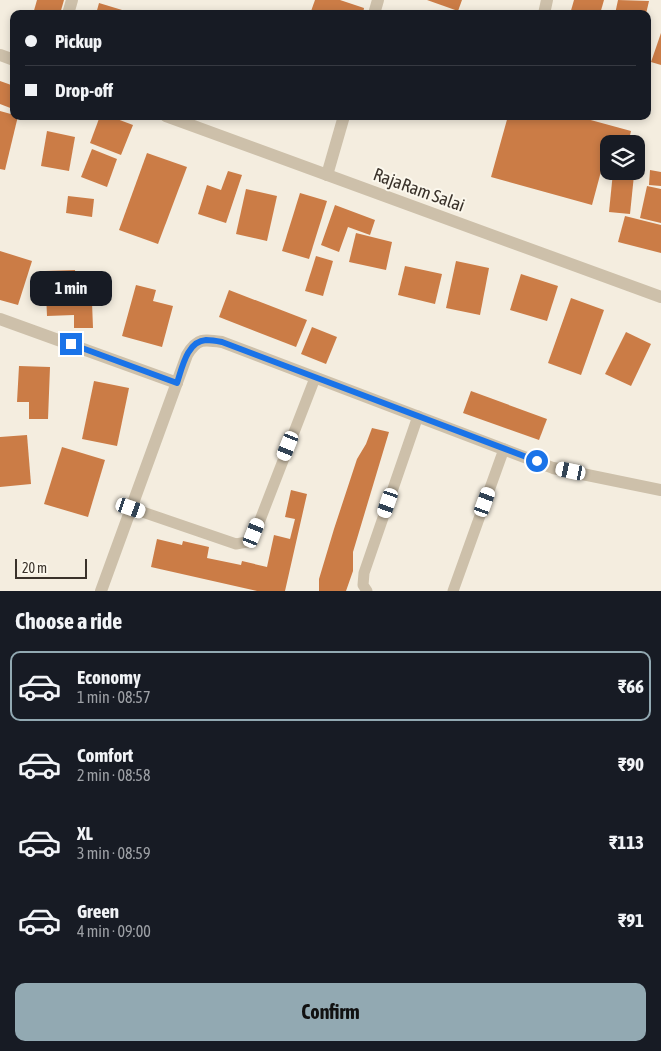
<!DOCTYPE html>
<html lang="en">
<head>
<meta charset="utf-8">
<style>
	body { margin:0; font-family:"Asap Condensed",sans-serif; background:#20242c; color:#f1f3f6; height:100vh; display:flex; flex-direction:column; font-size:19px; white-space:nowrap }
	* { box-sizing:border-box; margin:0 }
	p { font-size:16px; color:#9ea1a6 }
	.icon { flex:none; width:28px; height:28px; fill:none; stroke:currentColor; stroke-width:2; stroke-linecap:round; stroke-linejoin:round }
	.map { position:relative; height:591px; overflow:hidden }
	.side { display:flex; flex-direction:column; background:#171b24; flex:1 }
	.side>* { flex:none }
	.top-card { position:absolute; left:10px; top:10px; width:641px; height:110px; border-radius:10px; box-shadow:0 2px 8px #0003; display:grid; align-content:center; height:110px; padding:0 15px; background:#171b24 }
	.tools { position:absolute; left:600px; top:135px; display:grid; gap:10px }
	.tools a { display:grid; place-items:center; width:45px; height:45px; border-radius:10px; background:#171b24; box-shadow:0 2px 8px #0003; font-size:25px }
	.scale { position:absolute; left:15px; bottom:12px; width:72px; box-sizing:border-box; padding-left:5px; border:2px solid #3a322a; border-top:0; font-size:14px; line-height:18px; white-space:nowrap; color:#3a322a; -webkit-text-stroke:4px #fbf7ec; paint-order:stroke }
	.end { position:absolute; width:22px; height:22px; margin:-11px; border:6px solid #1a73e8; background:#fff; box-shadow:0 0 0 2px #fff }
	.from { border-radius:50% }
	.bubble { position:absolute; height:35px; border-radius:10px; background:#171b24; box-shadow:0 2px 8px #0003; font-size:16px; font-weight:700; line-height:35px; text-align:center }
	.car { position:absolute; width:15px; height:30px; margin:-15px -8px; border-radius:6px; box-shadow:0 0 4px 1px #0007; background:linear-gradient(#fff 24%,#345 0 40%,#fff 0 76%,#345 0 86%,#fff 0) }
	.top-card b { display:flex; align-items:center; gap:18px; height:48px; font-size:19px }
	.top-card b+b { border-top:1px solid #363941 }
	.top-card i { width:12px; height:12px; background:#f1f3f6 }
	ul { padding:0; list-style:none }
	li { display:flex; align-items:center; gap:15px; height:70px; margin:0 10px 8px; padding:0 5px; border:2px solid transparent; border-radius:10px }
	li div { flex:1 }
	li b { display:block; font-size:19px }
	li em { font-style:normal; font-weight:700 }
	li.active { border-color:#92a9b2 }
	li>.icon { width:45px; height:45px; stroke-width:1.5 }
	h2 { padding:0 15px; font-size:22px; line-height:60px }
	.button { display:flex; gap:10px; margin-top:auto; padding:10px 15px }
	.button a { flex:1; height:58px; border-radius:10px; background:#92a9b2; color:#111; font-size:20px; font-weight:700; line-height:58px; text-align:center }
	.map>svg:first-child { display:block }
	.building { fill:#cb7c46 }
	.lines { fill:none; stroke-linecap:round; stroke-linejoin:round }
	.service { stroke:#cdc0aa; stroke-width:11 }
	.minor { stroke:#cdc0aa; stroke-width:12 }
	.tertiary { stroke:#cdc0aa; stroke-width:12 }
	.route { stroke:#1a73e8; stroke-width:6 }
	.labels { text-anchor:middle; stroke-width:4; stroke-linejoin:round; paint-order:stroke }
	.street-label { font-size:18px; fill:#3a322a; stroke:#fbf7ec }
</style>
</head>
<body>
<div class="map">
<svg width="661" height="591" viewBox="0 0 661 591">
	<rect width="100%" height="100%" fill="#f4eddf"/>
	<g class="building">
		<polygon points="37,0 64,0 60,14 33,14"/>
		<polygon points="315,0 340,0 364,8 363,14 310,14"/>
		<polygon points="427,0 462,0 458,11"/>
		<polygon points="574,0 604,0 600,14 570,14"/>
		<polygon points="618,0 649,1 646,14 615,14"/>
		<polygon points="99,3 132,13 132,14 96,14"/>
		<polygon points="661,33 661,65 651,62"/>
		<polygon points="0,81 14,86 13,109 0,104"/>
		<polygon points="0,111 18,116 5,170 0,169"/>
		<polygon points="100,116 109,116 133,125 121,155 90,143"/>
		<polygon points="508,116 576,116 631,131 628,144 609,144 609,165 603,164 592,205 491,177"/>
		<polygon points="47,131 75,137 69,171 41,166"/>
		<polygon points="92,149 117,159 107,187 81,177"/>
		<polygon points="147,153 187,167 158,244 119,230"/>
		<polygon points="636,154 640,155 637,168 636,167"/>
		<polygon points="650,170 661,172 661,186 649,185"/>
		<polygon points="228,171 242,175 226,223 198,214 207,185 221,190"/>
		<polygon points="613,172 634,175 630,214 609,212"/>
		<polygon points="647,186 661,189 661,223 640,218"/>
		<polygon points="246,189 277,196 267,241 236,234"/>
		<polygon points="300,193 327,201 309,259 282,251"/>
		<polygon points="68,196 94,199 92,217 66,213"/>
		<polygon points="335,205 375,220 370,235 348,227 339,252 321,245"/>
		<polygon points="625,216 661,225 661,253 618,242"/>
		<polygon points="356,233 392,242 386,270 349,262"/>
		<polygon points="0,251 32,261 18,305 0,300"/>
		<polygon points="316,256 333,261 323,296 305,291"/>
		<polygon points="456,261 489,268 480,315 446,308"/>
		<polygon points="405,266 442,274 435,304 398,295"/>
		<polygon points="75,270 76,282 107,281 108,302 92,302 93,328 74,328 74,315 47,316 45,271"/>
		<polygon points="521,274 558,286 547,321 510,310"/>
		<polygon points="136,285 156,290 153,301 173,306 162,347 122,336"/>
		<polygon points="229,290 307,320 296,347 219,317"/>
		<polygon points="571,298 604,310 581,375 548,363"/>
		<polygon points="312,327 337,337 326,364 301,354"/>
		<polygon points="626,332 651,344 631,386 605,374"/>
		<polygon points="19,366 50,367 48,419 29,419 29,402 17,402"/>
		<polygon points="94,381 129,388 117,446 82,439"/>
		<polygon points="471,391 547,419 539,440 463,413"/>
		<polygon points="372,428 389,432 353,552 353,571 346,591 319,591 319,579 334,529 357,459 366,444"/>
		<polygon points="27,435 31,484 0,487 0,437"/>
		<polygon points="62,447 105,460 88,517 44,504"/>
		<polygon points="291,490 307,494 285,591 257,591 151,567 157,539 182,545 183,541 209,547 207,558 241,565 242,561 267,567 274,535 290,539 295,519 285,517"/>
	</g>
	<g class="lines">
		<g class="service">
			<polyline points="131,508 236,544 247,542 255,533 315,378"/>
			<polyline points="367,591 363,585 364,573 418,416"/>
			<polyline points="453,591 504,449"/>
		</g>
		<g class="minor">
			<polyline points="68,14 72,0"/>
			<polyline points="374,14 378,0"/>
			<polyline points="544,14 547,0"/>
			<polyline points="327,175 344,116"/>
			<polyline points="0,319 177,383"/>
			<path d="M101,591L187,355C197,338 204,339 222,342L553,468L661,490"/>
		</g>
		<g class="tertiary">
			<polyline points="0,55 14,60"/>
			<polyline points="166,116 661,297"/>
		</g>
	</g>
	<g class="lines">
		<path class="route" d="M71,344L177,383C182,368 187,341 206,340C211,340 217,341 222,342L537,461"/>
	</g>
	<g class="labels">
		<g class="street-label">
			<text transform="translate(419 190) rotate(20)" y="6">RajaRam Salai</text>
		</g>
	</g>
</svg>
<div class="tools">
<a><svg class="icon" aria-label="layers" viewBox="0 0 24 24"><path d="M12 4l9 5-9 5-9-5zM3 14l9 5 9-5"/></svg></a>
</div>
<div class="scale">20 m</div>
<i class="end from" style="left:537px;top:461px"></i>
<i class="end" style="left:71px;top:344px"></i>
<div class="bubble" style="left:30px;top:271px;width:82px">1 min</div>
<i class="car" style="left:288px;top:446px;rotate:202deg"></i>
<i class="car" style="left:571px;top:471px;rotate:282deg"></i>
<i class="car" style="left:485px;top:502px;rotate:20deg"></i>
<i class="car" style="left:388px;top:503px;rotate:199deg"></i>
<i class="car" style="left:131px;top:508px;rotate:109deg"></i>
<i class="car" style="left:254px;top:533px;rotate:22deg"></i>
<div class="top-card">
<b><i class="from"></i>Pickup</b>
<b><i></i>Drop-off</b>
</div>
</div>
<section class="side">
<h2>Choose a ride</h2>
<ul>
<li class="active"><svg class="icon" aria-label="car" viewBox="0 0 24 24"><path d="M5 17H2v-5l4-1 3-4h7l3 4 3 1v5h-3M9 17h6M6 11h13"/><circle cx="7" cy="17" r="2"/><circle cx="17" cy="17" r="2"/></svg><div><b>Economy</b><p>1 min · 08:57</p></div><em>₹66</em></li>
<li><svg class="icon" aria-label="car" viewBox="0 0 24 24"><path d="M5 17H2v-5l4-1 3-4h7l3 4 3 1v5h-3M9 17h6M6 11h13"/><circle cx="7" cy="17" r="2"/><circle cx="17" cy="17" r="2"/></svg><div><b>Comfort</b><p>2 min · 08:58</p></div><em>₹90</em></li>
<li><svg class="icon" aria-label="car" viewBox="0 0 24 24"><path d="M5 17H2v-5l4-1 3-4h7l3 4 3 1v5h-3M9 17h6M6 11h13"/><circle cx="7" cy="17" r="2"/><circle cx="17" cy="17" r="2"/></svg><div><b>XL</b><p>3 min · 08:59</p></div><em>₹113</em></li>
<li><svg class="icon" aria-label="car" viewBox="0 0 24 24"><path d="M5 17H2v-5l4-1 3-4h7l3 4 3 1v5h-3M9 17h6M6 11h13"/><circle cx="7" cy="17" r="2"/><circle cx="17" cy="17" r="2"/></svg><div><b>Green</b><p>4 min · 09:00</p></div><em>₹91</em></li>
</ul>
<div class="button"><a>Confirm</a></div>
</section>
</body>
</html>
